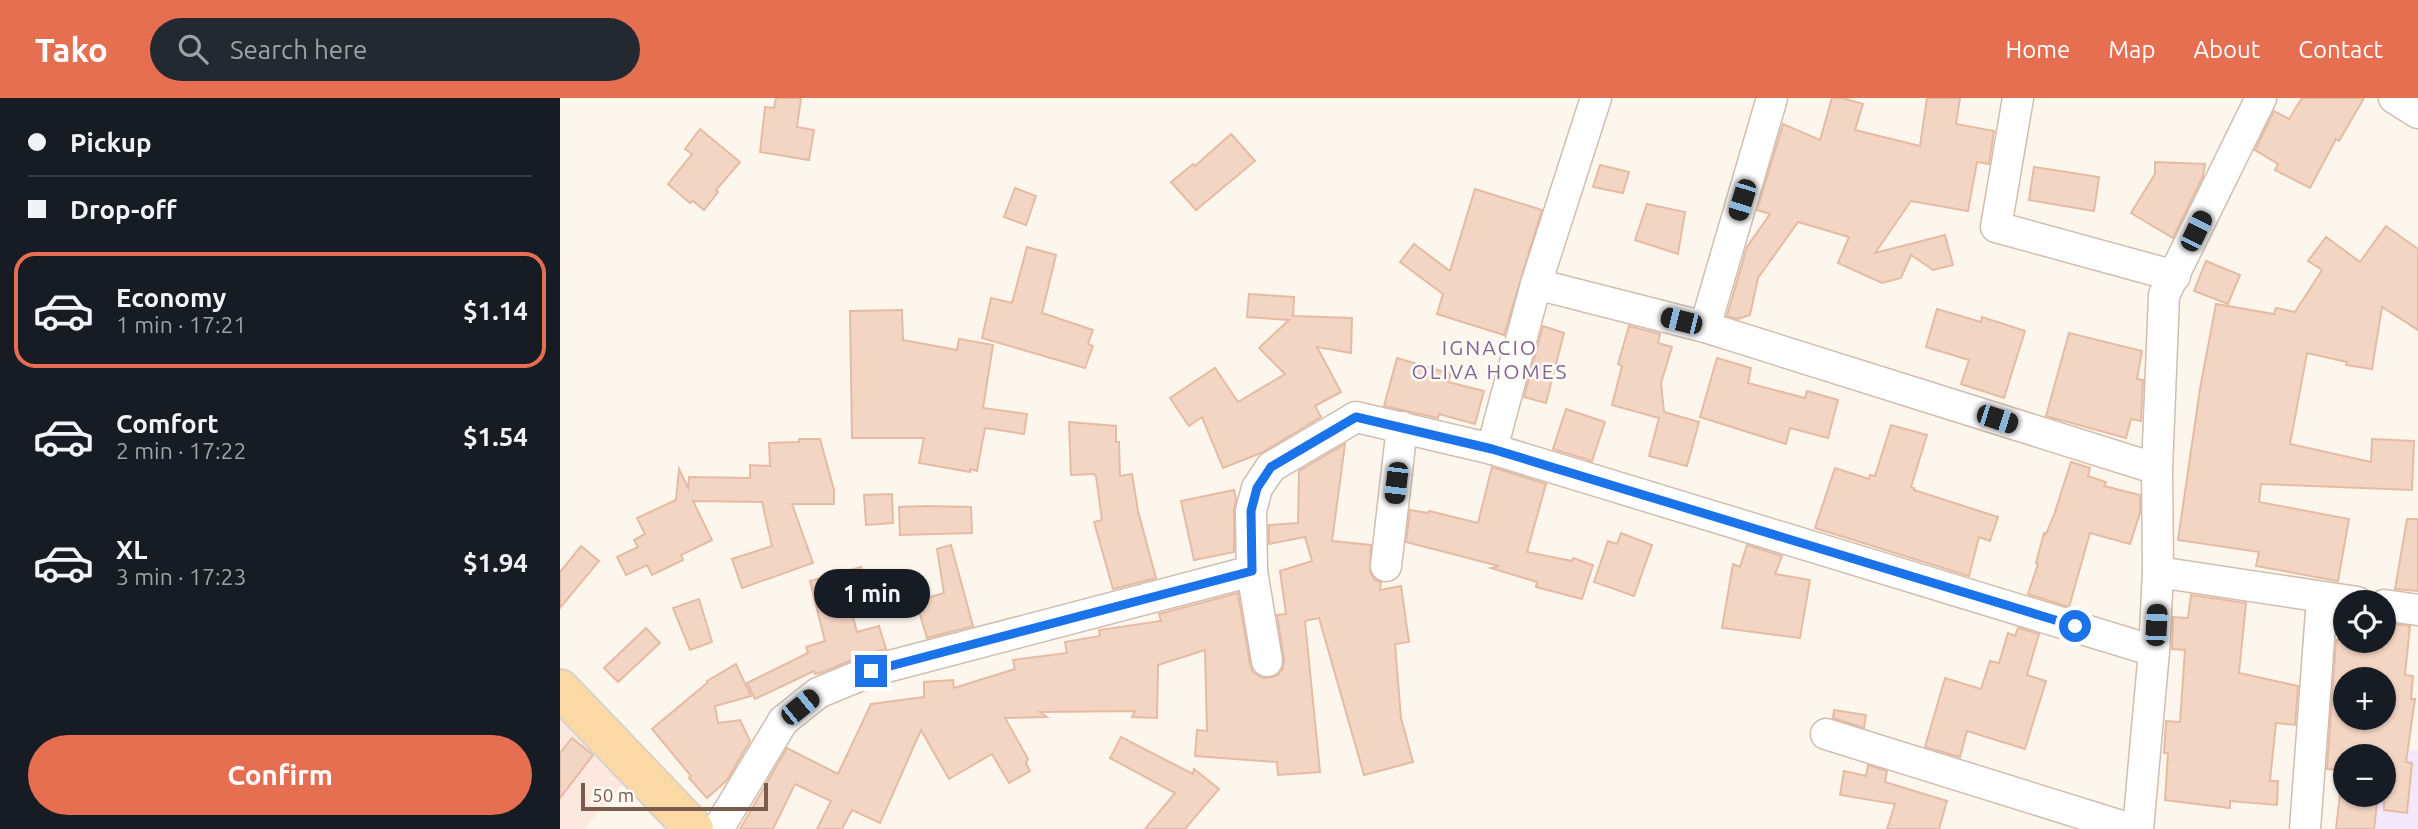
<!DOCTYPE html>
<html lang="en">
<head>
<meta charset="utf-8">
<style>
	body { margin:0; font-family:Ubuntu,sans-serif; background:#242831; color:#f1f3f6; height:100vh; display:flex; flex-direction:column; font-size:26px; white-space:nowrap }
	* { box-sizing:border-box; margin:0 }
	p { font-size:23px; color:#9ea1a6 }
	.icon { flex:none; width:38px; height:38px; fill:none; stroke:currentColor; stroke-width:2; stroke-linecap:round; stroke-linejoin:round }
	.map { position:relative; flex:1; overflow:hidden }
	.drawer { display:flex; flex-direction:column; background:#171b24; width:560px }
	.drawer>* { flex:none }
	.top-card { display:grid; align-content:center; height:154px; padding:0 28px; background:#171b24 }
	.controls { position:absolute; left:1773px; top:492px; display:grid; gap:14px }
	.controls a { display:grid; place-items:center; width:63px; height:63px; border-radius:50%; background:#171b24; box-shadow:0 2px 5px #0004; font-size:35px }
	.scale { position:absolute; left:21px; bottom:18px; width:187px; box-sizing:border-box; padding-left:7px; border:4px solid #7a5c4d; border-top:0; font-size:19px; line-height:24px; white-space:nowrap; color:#7a5c4d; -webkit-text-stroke:5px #fffaf3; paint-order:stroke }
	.end { position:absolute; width:32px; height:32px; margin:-16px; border:9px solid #1a73e8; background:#fff; box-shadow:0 0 0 4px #fff }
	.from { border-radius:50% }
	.bubble { position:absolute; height:49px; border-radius:24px; background:#171b24; box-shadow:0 2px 5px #0004; font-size:23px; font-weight:700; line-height:49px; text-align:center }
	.car { position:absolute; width:21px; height:42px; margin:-21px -10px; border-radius:9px; box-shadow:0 0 5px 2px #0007; background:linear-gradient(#222 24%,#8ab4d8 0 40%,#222 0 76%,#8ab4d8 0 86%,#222 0) }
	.top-card b { display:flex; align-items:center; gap:24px; height:66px; font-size:26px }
	.top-card b+b { border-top:2px solid #363941 }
	.top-card i { width:18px; height:18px; background:#f1f3f6 }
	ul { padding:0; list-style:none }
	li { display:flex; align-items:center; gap:21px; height:116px; margin:0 14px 10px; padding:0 14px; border:4px solid transparent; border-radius:21px }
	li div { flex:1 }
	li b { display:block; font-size:26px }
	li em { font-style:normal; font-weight:700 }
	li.on { border-color:#e76f51 }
	li>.icon { width:63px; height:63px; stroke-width:1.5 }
	.primary-button { display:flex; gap:14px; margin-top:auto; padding:14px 28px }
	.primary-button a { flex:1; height:80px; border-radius:42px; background:#e76f51; color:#fff; font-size:28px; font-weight:700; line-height:80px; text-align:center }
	header { display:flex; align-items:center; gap:42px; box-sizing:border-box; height:98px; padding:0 35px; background:#e76f51; color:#fff }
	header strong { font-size:33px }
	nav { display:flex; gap:38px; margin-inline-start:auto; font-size:24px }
	.search { width:490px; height:63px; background:#242831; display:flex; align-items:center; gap:18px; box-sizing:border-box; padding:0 24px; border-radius:38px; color:#9ea1a6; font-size:26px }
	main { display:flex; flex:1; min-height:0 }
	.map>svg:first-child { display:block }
	.commercial { fill:#fde8e0 }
	.education { fill:#f3e8fa }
	.building { fill:#f3d5c3; stroke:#e6bba3; stroke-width:2; fill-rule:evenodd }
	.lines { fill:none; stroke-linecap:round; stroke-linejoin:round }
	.minor-casing { stroke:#d1beb0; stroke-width:33 }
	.major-casing { stroke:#dad1cd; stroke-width:42 }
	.minor { stroke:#fff; stroke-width:30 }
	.major { stroke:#fbd9a5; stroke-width:38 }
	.route { stroke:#1a73e8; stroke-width:9 }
	.labels { text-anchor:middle; stroke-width:5; stroke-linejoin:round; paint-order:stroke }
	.neighbourhood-label { font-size:21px; letter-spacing:2px; fill:#846695; stroke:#fffaf3 }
</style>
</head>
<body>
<header>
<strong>Tako</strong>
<div class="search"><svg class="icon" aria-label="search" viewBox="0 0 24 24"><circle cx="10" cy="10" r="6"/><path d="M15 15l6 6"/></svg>Search here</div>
<nav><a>Home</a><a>Map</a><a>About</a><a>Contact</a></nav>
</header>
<main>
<section class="drawer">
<div class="top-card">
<b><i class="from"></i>Pickup</b>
<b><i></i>Drop-off</b>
</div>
<ul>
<li class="on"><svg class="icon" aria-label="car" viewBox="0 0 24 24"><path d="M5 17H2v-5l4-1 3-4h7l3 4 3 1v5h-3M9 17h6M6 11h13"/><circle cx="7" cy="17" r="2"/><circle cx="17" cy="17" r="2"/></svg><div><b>Economy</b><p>1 min · 17:21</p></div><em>$1.14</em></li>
<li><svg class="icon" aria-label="car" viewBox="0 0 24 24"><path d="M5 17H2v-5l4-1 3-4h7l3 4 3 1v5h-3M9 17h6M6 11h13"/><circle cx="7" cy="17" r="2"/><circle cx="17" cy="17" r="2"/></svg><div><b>Comfort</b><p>2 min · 17:22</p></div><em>$1.54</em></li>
<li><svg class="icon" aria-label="car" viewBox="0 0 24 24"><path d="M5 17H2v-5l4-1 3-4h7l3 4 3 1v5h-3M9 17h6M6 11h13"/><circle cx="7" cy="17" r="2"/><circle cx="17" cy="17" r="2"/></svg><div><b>XL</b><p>3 min · 17:23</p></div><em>$1.94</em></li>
</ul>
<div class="primary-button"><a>Confirm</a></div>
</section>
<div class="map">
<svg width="1858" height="731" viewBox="0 0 1858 731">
	<rect width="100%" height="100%" fill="#fdf6ec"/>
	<polygon class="commercial" points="0,601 71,676 24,731 0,731"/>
	<polygon class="education" points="1858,652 1858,731 1810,731 1814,697 1824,696 1824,658 1820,653"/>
	<g class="building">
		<polygon points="216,0 241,0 237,29 254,32 249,62 200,54 205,9 214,10"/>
		<polygon points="1272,0 1282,0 1303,6 1295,32 1360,48 1367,0 1400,0 1396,26 1434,33 1429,66 1417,64 1408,113 1351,103 1315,155 1385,137 1393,167 1373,172 1351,157 1341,180 1322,185 1278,165 1289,139 1238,124 1198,180 1190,217 1178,221 1167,218 1187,149 1210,116 1197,112 1223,26 1260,42"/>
		<polygon points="1742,0 1804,0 1779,43 1776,41 1750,90 1715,72 1718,66 1695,52 1714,13 1729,21"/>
		<polygon points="140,31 180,64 156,92 158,94 144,112 133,103 130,105 108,86 132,56 125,51"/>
		<polygon points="671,36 695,63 636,112 611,84 633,66 635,68"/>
		<polygon points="1595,64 1645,66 1643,78 1613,140 1571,115 1595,76"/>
		<polygon points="1040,67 1069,74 1063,95 1033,89"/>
		<polygon points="1474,69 1539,79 1534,113 1469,102"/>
		<polygon points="455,90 476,98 466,127 444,119"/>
		<polygon points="915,91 982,112 944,237 877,216 883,196 840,164 854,146 890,173"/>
		<polygon points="1087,106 1125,114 1118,156 1075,142"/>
		<polygon points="1826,128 1858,151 1858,232 1822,209 1812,271 1786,267 1787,264 1747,255 1730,346 1811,364 1812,341 1854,343 1852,392 1701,386 1699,404 1789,421 1778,483 1696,468 1699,454 1618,442 1640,291 1656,206 1714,216 1716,210 1735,214 1762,172 1748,163 1766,139 1800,164"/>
		<polygon points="467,149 496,157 482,215 533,232 528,246 533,248 525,270 422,240 431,200 452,205"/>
		<polygon points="1646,163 1680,177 1668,206 1634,193"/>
		<polygon points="689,196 734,199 733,218 792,220 791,255 757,249 781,294 755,308 761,319 701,355 663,370 642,319 629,328 610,300 655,270 678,304 725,276 699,250 729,222 687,219"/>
		<polygon points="1377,211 1421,224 1422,219 1465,233 1444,300 1401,286 1409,262 1366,249"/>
		<polygon points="342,212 343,242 397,252 399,241 433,247 423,310 467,316 464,336 425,330 417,373 410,371 410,374 359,365 364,340 292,340 290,213"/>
		<polygon points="983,228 1004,235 986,305 964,299"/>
		<polygon points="1069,228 1100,236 1098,245 1112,249 1101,285 1104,314 1139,324 1127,368 1089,358 1099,320 1052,307 1062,268 1058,266"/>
		<polygon points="1509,235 1582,253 1577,281 1583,282 1581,323 1571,321 1566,340 1486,318"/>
		<polygon points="837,260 891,276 888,284 924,293 915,326 879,316 878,320 824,308"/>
		<polygon points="1157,260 1191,270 1188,285 1245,300 1247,293 1278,302 1268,340 1230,330 1226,346 1140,319"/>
		<polygon points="1006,311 1045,324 1032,363 993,351"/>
		<polygon points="509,324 556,328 556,344 559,344 560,378 572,376 578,413 596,480 553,491 534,424 542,422 536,378 534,376 511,377"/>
		<polygon points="1331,327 1367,337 1351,389 1354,390 1354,392 1438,419 1430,443 1419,439 1409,478 1255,430 1275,370 1309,381 1310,377 1315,378"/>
		<polygon points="239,341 260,341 274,392 274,406 232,406 253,465 182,490 172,461 212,448 202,404 133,403 152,442 121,457 123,462 92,477 87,467 66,477 57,459 78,449 74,442 85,436 77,420 116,402 119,371 128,390 129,379 190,380 190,367 210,368 209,345 239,344"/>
		<polygon points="785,346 772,443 811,447 810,474 815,482 821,484 820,492 841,488 849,544 835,546 841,620 853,664 804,677 759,520 745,523 760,674 718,677 717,664 635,658 637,632 647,633 645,552 598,567 597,620 572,619 575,613 480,614 487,619 445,620 468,661 466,665 470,673 449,685 432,656 389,681 361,632 320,725 292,712 282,731 257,731 271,703 235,686 213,731 180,731 227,650 278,676 311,606 364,599 364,584 393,582 394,590 455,571 453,562 507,555 505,544 540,538 539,532 601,523 599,516 678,495 690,566 693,574 702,580 709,580 718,577 723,570 724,561 717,517 726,516 720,473 752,463 745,439 709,446 709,427 738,425 739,373"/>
		<polygon points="1511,364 1530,370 1528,378 1546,384 1544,388 1580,397 1580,415 1570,446 1530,435 1509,509 1468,496 1478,466 1476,465 1484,435 1486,436 1494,417"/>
		<polygon points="932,369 986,386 967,454 1012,463 1013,460 1033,467 1022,501 976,489 977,484 931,470 939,468 846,444 850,412 868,415 869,413 918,425"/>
		<polygon points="674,392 676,401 674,413 674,454 634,462 621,403"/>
		<polygon points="332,396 333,425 306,427 304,397"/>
		<polygon points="365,408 411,409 412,435 340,437 339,409"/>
		<polygon points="1847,421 1858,421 1858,493 1835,491"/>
		<polygon points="1061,435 1092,447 1074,498 1034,484 1048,443 1057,446"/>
		<polygon points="391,447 413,528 367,540 356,503 384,495 377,451"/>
		<polygon points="1187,447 1222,458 1215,476 1250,482 1240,540 1162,530 1173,466 1180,469"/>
		<polygon points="21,448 39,463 0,510 0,474"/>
		<polygon points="301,469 308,490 287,497 297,534 319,528 326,551 304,557 263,574 255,576 254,573 195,601 187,585 248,555 246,549 265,543 250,483"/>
		<polygon points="1631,497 1686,505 1679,575 1738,588 1735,627 1716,625 1710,683 1718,683 1717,707 1670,703 1670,710 1605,702 1608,655 1604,655 1606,623 1620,624 1625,552 1612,551 1613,519 1628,520"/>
		<polygon points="139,501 152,544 130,552 113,510"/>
		<path d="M1824,525L1850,528L1845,577L1853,578L1851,601H1855L1846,664L1852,665L1847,715L1824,712V658H1785V672L1767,671L1776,542H1824ZM1785,581H1824V620H1785Z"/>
		<polygon points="86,530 100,545 58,584 44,570"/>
		<polygon points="1458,530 1479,536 1467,577 1486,583 1465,651 1407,633 1400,659 1365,649 1385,580 1421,591 1430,563 1439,565 1448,535 1455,538"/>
		<polygon points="176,566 191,598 155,608 158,625 180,622 190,643 167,682 147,700 129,680 131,678 92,631 147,585 147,583"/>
		<polygon points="1274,612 1306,617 1304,630 1273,620"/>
		<polygon points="561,639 633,676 634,671 659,691 625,731 585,731 615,695 550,660"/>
		<polygon points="12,640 33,657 0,700 0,655"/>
		<polygon points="1308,667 1327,673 1325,684 1387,703 1379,731 1327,731 1335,706 1280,697 1284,673 1306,678"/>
		<polygon points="1780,696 1818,696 1814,731 1776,731"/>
	</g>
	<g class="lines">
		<g class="minor-casing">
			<g id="minor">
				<polyline points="1458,0 1436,129 1615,178"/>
				<polyline points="1834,0 1858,15"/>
				<polyline points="976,186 1145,229 1597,371"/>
				<polyline points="1145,229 1212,0"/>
				<polyline points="932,351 976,186 1036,0"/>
				<polyline points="826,468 842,329"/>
				<polyline points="1598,474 1797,504"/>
				<polyline points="1824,507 1858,512"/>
				<polyline points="707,563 692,473 691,413 697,390 711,369 796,319 932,351 1594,553"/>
				<polyline points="1266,636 1571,731"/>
				<polyline points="158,731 223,623 258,595 311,573 692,473"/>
				<polyline points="1578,731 1594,553 1598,474 1597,371 1604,197 1701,0"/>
				<polyline points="1745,731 1762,500"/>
			</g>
		</g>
		<g class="major-casing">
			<polyline id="major" points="0,591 134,731"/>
		</g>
		<use href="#minor" class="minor"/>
		<use href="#major" class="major"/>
	</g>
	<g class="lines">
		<polyline class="route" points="311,573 692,473 691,413 697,390 711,369 796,319 932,351 1515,528"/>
	</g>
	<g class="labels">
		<g class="neighbourhood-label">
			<text x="930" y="257">IGNACIO<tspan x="930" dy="24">OLIVA HOMES</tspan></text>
		</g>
	</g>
</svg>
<div class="controls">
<a><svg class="icon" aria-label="locate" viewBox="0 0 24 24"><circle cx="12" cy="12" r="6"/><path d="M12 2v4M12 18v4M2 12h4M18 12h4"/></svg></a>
<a>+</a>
<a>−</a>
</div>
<div class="scale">50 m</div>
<i class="end from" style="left:1515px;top:528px"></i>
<i class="end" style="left:311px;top:573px"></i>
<div class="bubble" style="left:254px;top:471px;width:116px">1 min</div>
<i class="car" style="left:1182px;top:102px;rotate:197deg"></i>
<i class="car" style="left:1636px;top:133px;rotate:26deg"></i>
<i class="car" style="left:1121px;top:223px;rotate:284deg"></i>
<i class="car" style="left:1437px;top:321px;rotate:108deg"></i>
<i class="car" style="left:836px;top:385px;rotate:187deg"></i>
<i class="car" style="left:1596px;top:527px;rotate:3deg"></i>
<i class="car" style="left:240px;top:609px;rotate:51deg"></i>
</div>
</main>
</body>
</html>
